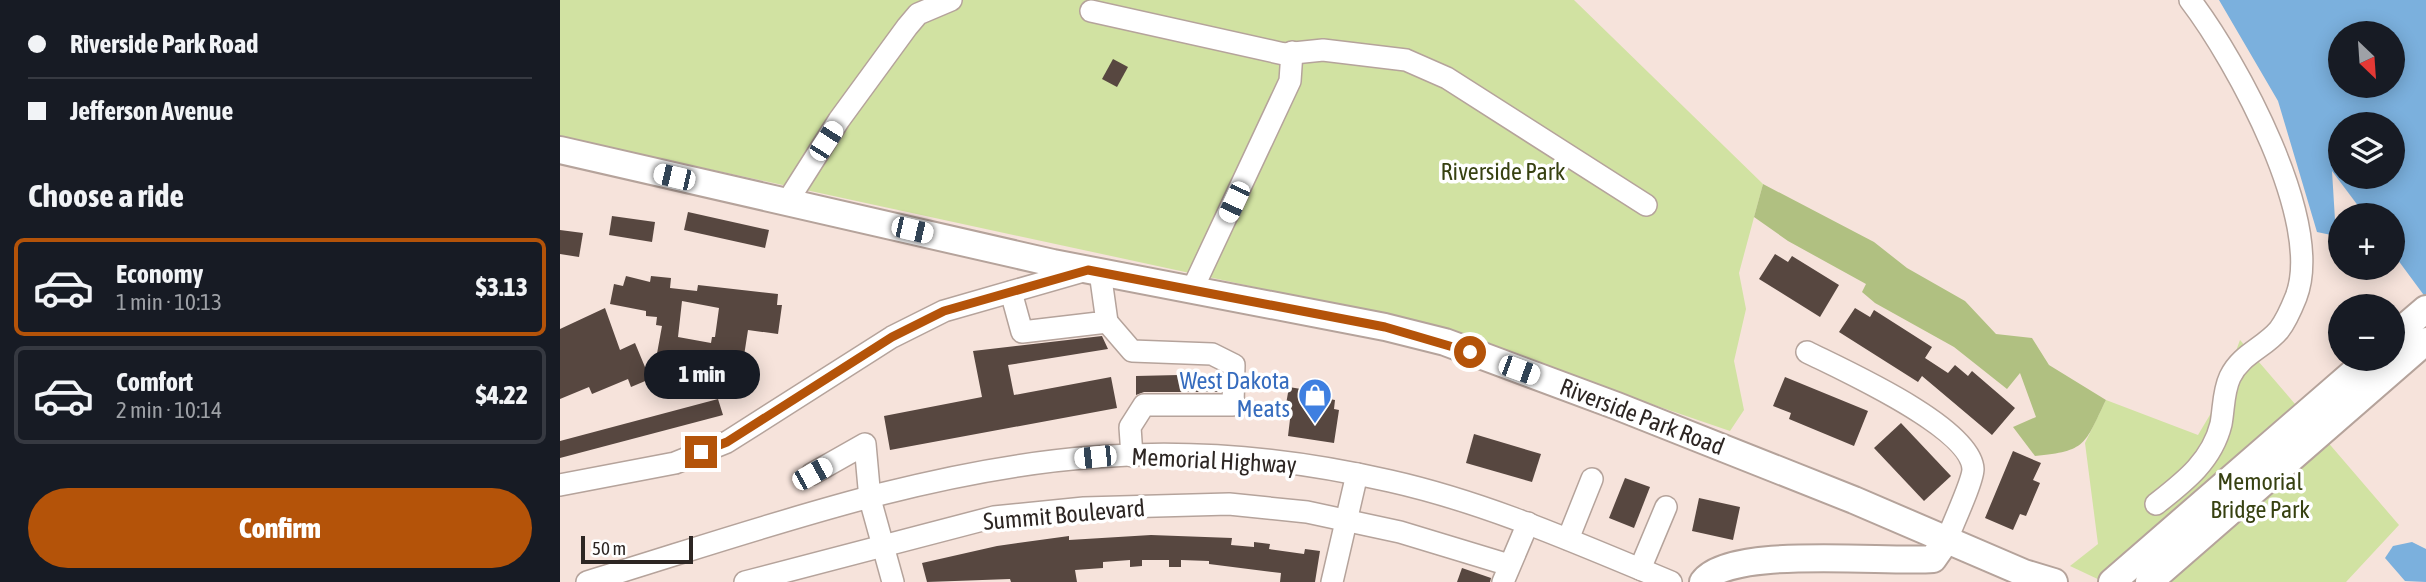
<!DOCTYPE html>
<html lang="en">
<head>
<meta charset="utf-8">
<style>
	body { margin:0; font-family:"Asap Condensed",sans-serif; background:#20242c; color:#f1f3f6; height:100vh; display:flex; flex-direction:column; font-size:26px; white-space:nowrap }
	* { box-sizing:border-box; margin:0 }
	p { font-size:23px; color:#9ea1a6 }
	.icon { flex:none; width:38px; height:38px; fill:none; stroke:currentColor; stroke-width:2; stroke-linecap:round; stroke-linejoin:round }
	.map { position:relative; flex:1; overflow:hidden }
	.panel { display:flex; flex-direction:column; background:#171b24; width:560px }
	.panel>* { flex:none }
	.banner { display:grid; align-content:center; height:154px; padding:0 28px; background:#171b24 }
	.needle { width:46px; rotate:155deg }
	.fabs { position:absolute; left:1768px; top:21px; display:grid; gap:14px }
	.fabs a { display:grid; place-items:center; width:77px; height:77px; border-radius:50%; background:#171b24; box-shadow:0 4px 18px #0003; font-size:35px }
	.scale { position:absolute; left:21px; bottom:18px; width:112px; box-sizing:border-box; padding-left:7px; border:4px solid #2d2623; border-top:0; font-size:19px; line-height:24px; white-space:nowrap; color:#2d2623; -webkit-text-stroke:5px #fff; paint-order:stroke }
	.end { position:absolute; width:32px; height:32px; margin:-16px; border:9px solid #b45309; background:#fff; box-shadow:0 0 0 4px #fff }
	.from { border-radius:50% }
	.bubble { position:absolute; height:49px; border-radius:24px; background:#171b24; box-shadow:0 4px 18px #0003; font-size:23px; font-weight:800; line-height:49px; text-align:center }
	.car { position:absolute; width:21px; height:42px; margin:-21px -10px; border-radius:9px; box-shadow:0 0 5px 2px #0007; background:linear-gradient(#fff 24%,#345 0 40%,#fff 0 76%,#345 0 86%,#fff 0) }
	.banner b { display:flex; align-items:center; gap:24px; height:66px; font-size:26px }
	.banner b+b { border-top:2px solid #363941 }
	.banner i { width:18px; height:18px; background:#f1f3f6 }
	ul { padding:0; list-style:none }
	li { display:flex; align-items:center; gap:21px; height:98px; margin:0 14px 10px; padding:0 14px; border:4px solid #363941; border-radius:10px }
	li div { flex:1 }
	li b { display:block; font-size:26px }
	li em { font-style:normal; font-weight:800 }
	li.current { border-color:#b45309 }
	li>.icon { width:63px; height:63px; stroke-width:1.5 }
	h2 { padding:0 28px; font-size:32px; line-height:84px }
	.primary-button { display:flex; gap:14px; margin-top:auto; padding:14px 28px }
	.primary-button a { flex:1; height:80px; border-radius:42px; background:#b45309; color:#fff; font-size:28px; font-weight:800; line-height:80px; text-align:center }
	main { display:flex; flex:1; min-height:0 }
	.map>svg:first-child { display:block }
	.green { fill:#d1e2a2 }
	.forest { fill:#b0c081 }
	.water { fill:#7bb0dd; fill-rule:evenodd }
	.building { fill:#574740; fill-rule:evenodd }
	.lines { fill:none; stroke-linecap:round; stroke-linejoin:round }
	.minor-casing { stroke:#b5a39b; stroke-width:24 }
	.major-casing { stroke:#b5a39b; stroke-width:30 }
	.minor { stroke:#fff; stroke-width:21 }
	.major { stroke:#fff; stroke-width:26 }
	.route { stroke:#b45309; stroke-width:9 }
	.labels { text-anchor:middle; stroke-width:7; stroke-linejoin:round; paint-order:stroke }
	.park-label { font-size:24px; fill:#374111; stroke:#fff }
	.shop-label { font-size:24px; fill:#366cbe; stroke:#fff; text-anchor:end }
	.street-label { font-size:24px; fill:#2d2623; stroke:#fff }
</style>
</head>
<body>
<main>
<section class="panel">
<div class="banner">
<b><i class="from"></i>Riverside Park Road</b>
<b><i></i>Jefferson Avenue</b>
</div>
<h2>Choose a ride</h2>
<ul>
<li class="current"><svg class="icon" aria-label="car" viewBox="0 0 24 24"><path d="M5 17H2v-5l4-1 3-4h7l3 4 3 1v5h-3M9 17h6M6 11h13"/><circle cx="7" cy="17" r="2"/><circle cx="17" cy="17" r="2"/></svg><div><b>Economy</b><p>1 min · 10:13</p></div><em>$3.13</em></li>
<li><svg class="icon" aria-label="car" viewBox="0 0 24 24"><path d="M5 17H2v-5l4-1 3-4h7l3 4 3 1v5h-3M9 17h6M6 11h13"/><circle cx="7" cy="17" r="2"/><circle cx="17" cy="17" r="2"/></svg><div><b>Comfort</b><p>2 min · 10:14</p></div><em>$4.22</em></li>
</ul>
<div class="primary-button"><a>Confirm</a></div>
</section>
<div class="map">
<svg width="1866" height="582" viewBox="0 0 1866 582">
	<rect width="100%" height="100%" fill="#f6e3db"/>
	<g class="green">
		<polygon points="0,0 1014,0 1203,184 1179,273 1186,309 1174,361 1184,410 1170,431 843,319 0,137"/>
		<polygon points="1680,340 1839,525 1786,582 1544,582 1510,566 1538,544 1525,443 1546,400 1638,435 1657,403"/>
	</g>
	<path class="forest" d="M1203,184L1314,242L1347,268L1405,301L1436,334L1472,338L1489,365L1546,400C1524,445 1527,451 1475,456L1453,427L1476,417L1460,373L1447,389L1394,347L1315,303L1302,292L1306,284L1228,241L1194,217Z"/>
	<g class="water">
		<path d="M1659,0H1866V298L1832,252V215H1805L1772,171L1776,236L1757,232L1718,101ZM1780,33H1832V86H1780ZM1780,124H1832V177H1780Z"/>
		<polygon points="1852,542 1866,549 1866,582 1845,581 1825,558 1833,546"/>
	</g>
	<g class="building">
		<polygon points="553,59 568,67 557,87 542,79"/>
		<polygon points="128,212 209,230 205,248 124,230"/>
		<polygon points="52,216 95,222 92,242 49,235"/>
		<polygon points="0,230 23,233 19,257 0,254"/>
		<polygon points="1215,254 1228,262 1232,256 1279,285 1260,317 1199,279"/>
		<path d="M66,276L90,282L91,276L111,278L110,288L137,291L138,285L218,294L217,305H222L218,334L188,330L181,375L138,367L136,378L94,370L102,326L96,325L97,317L86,316V311L50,304L54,284L63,286ZM122,301L159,308L155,337H152L151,343L118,337Z"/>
		<polygon points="45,308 60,350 75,343 90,379 71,387 68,379 32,394 29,387 0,399 0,329"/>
		<polygon points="1295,308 1310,317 1314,310 1372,347 1365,358 1388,373 1395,365 1408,376 1412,371 1455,408 1432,435 1362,376 1358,382 1279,332"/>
		<polygon points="542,336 548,349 448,365 454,395 551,377 557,408 330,450 324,416 422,397 413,351"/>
		<polygon points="661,374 660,392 584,392 576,395 576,376"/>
		<polygon points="1225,377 1308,411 1294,446 1229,419 1231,413 1213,406"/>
		<polygon points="729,387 747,390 746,395 775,400 774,409 779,410 774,443 728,436 731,411 725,410"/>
		<polygon points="158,399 163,415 0,458 0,441"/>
		<polygon points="1341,423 1391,476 1364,501 1314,448"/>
		<polygon points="914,434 981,454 972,482 906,463"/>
		<polygon points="1453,451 1481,463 1473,480 1480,483 1466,516 1460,514 1453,530 1425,518"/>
		<polygon points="1065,478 1090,487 1074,528 1049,518"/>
		<polygon points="1139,498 1180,507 1173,540 1132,531"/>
		<polygon points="591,535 672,538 671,545 694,547 694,542 710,544 709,549 744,554 745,549 760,551 755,582 720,582 721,573 649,564 649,561 621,560 621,567 609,567 609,560 582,560 582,566 570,567 570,560 543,562 543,568 515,570 517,582 451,582 450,579 367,582 362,563 437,546 509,536 509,540"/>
		<polygon points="902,568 931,578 930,582 897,582"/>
	</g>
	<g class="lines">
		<g class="minor-casing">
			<g id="minor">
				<polyline points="531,11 724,54 763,50 846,60 887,78 1086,205"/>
				<polyline points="227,202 279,120 347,27 358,14 391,0"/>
				<polyline points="632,290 730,81 732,52"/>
				<polyline points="451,292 462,332 547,322 540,272"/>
				<polyline points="547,322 572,351 652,354 674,365 673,405 584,405 570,427 572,456"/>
				<path d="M1247,352C1283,370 1411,427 1413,469C1413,481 1392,526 1387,539"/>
				<polyline points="252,474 305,444 310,499 333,582"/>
				<polyline points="0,485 115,463 167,442 332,337 384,311 527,270"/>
				<path d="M1596,504C1624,482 1652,461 1661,424C1664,408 1663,392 1670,377C1681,354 1704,348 1719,330C1726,321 1732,307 1736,297C1765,222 1676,60 1630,0"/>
				<polyline points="1008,539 1032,479"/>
				<polyline points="1080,569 1106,507"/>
				<path d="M27,582C192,532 361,470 534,457C633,449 734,459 830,481C928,503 1019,544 1111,582"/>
				<polyline points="185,582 434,517 524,508 669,504 747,512 840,532 949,565"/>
				<polyline points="772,582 797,474"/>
				<polyline points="943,582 968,523"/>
			</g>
		</g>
		<g class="major-casing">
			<g id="major">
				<polyline points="0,150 493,263 825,327 885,342 1057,406 1294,500 1464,573 1494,582"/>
				<polyline points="1832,338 1866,309"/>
				<path d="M1143,582C1169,545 1326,563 1373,559L1387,539"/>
				<polyline points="1552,582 1809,359"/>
				<polyline points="1589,582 1866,341"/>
			</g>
		</g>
		<use href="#minor" class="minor"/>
		<use href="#major" class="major"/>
	</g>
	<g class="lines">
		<polyline class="route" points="141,452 167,442 332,337 384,311 528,270 825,327 910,352"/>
	</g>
	<defs>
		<g id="shop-pin" transform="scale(1.75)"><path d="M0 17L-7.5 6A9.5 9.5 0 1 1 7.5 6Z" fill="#3f7fe0" stroke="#fff"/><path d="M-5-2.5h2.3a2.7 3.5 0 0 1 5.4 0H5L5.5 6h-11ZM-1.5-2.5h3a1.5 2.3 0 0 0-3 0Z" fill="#fff"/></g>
	</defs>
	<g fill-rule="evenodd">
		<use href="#shop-pin" x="755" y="395"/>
	</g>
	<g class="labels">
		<g class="park-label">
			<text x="943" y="180">Riverside Park</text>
			<text x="1700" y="490">Memorial<tspan x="1700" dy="28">Bridge Park</tspan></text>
		</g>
		<g class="shop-label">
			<text x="730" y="389">West Dakota<tspan x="730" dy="28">Meats</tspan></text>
		</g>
		<g class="street-label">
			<text transform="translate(1082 417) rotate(21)" y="8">Riverside Park Road</text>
			<text transform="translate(654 461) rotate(3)" y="8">Memorial Highway</text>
			<text transform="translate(504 515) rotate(-5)" y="8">Summit Boulevard</text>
		</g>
	</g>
</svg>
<div class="fabs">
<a><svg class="needle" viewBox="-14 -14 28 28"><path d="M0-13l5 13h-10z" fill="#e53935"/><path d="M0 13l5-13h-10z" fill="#9ea1a6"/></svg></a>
<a><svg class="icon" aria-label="layers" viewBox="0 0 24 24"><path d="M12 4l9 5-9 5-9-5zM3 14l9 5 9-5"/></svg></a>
<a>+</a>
<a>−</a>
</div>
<div class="scale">50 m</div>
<i class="end from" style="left:910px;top:352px"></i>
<i class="end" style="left:141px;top:452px"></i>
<div class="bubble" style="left:84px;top:350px;width:116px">1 min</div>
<i class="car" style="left:266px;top:141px;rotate:33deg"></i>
<i class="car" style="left:114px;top:177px;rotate:283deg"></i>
<i class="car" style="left:674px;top:202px;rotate:205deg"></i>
<i class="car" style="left:352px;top:230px;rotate:103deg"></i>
<i class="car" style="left:959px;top:370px;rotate:110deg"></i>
<i class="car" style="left:535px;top:457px;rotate:264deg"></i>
<i class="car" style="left:252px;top:474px;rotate:61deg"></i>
</div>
</main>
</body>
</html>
